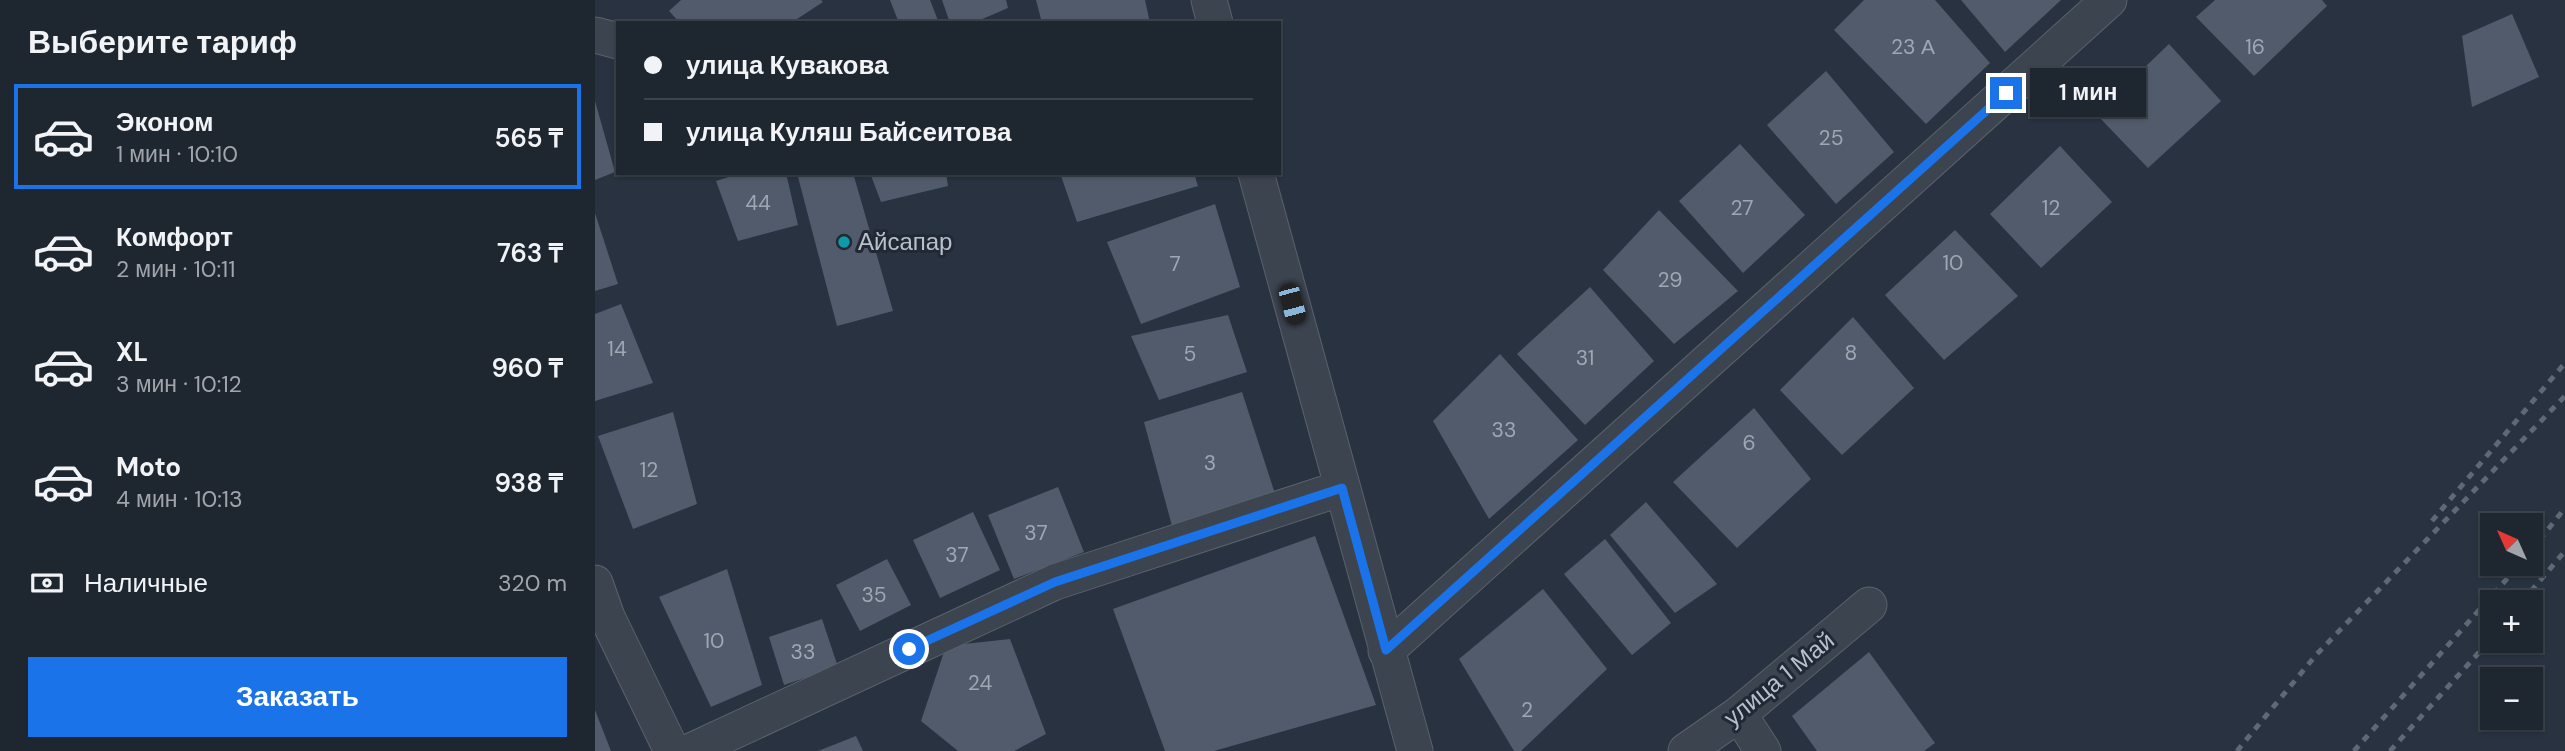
<!DOCTYPE html>
<html lang="ru">
<head>
<meta charset="utf-8">
<style>
	body { margin:0; font-family:"DM Sans",sans-serif; background:#262e38; color:#f1f3f6; height:100vh; display:flex; flex-direction:column; font-size:26px; white-space:nowrap }
	* { box-sizing:border-box; margin:0 }
	p { font-size:23px; color:#a1a5ab }
	.icon { flex:none; width:38px; height:38px; fill:none; stroke:currentColor; stroke-width:2; stroke-linecap:round; stroke-linejoin:round }
	.map { position:relative; flex:1; overflow:hidden }
	.sheet { display:flex; flex-direction:column; background:#1e2630; width:595px }
	.sheet>* { flex:none }
	.top-card { position:absolute; left:21px; top:21px; width:665px; height:154px; border-radius:0px; box-shadow:0 2px 5px #0004,0 0 0 2px #3c434c; display:grid; align-content:center; height:154px; padding:0 28px; background:#1e2630 }
	.needle { width:46px; rotate:315deg }
	.controls { position:absolute; left:1885px; top:513px; display:grid; gap:14px }
	.controls a { display:grid; place-items:center; width:63px; height:63px; border-radius:0px; background:#1e2630; box-shadow:0 2px 5px #0004,0 0 0 2px #3c434c; font-size:35px }
	.end { position:absolute; width:32px; height:32px; margin:-16px; border:9px solid #1a73e8; background:#fff; box-shadow:0 0 0 4px #fff }
	.from { border-radius:50% }
	.bubble { position:absolute; height:49px; border-radius:0px; background:#1e2630; box-shadow:0 2px 5px #0004,0 0 0 2px #3c434c; font-size:23px; font-weight:600; line-height:49px; text-align:center }
	.car { position:absolute; width:21px; height:42px; margin:-21px -10px; border-radius:9px; box-shadow:0 0 5px 2px #0007; background:linear-gradient(#222 24%,#8ab4d8 0 40%,#222 0 76%,#8ab4d8 0 86%,#222 0) }
	.top-card b { display:flex; align-items:center; gap:24px; height:66px; font-size:26px }
	.top-card b+b { border-top:2px solid #3c434c }
	.top-card i { width:18px; height:18px; background:#f1f3f6 }
	ul { padding:0; list-style:none }
	li { display:flex; align-items:center; gap:21px; height:105px; margin:0 14px 10px; padding:0 14px; border:4px solid transparent; border-radius:0px }
	li div { flex:1 }
	li b { display:block; font-size:26px }
	li em { font-style:normal; font-weight:600 }
	li.selected { border-color:#1a73e8 }
	li>.icon { width:63px; height:63px; stroke-width:1.5 }
	h2 { padding:0 28px; font-size:32px; line-height:84px }
	.pay { display:flex; align-items:center; gap:18px; height:77px; padding:0 28px; font-size:26px }
	.pay p { margin-inline-start:auto }
	.action { display:flex; gap:14px; margin-top:auto; padding:14px 28px }
	.action a { flex:1; height:80px; border-radius:0px; background:#1a73e8; color:#fff; font-size:28px; font-weight:600; line-height:80px; text-align:center }
	main { display:flex; flex:1; min-height:0 }
	.map>svg:first-child { display:block }
	.building { fill:#515b6b }
	.lines { fill:none; stroke-linecap:round; stroke-linejoin:round }
	.minor-casing { stroke:#59626d; stroke-width:37 }
	.minor { stroke:#3c4450; stroke-width:35 }
	.rail { stroke:#5e6877; stroke-width:5; stroke-dasharray:7 7; stroke-linecap:butt }
	.route { stroke:#1a73e8; stroke-width:9 }
	.culture-dot { fill:#0f9aa8; stroke:#202935; stroke-width:2.5 }
	.labels { text-anchor:middle; stroke-width:6; stroke-linejoin:round; paint-order:stroke }
	.number-label { font-size:21px; fill:#9ea7b2 }
	.poi-label { font-size:24px; fill:#b8c0ca; stroke:#202935; text-anchor:start }
	.street-label { font-size:24px; fill:#b8c0ca; stroke:#202935 }
</style>
</head>
<body>
<main>
<section class="sheet">
<h2>Выберите тариф</h2>
<ul>
<li class="selected"><svg class="icon" aria-label="car" viewBox="0 0 24 24"><path d="M5 17H2v-5l4-1 3-4h7l3 4 3 1v5h-3M9 17h6M6 11h13"/><circle cx="7" cy="17" r="2"/><circle cx="17" cy="17" r="2"/></svg><div><b>Эконом</b><p>1 мин · 10:10</p></div><em>565 ₸</em></li>
<li><svg class="icon" aria-label="car" viewBox="0 0 24 24"><path d="M5 17H2v-5l4-1 3-4h7l3 4 3 1v5h-3M9 17h6M6 11h13"/><circle cx="7" cy="17" r="2"/><circle cx="17" cy="17" r="2"/></svg><div><b>Комфорт</b><p>2 мин · 10:11</p></div><em>763 ₸</em></li>
<li><svg class="icon" aria-label="car" viewBox="0 0 24 24"><path d="M5 17H2v-5l4-1 3-4h7l3 4 3 1v5h-3M9 17h6M6 11h13"/><circle cx="7" cy="17" r="2"/><circle cx="17" cy="17" r="2"/></svg><div><b>XL</b><p>3 мин · 10:12</p></div><em>960 ₸</em></li>
<li><svg class="icon" aria-label="car" viewBox="0 0 24 24"><path d="M5 17H2v-5l4-1 3-4h7l3 4 3 1v5h-3M9 17h6M6 11h13"/><circle cx="7" cy="17" r="2"/><circle cx="17" cy="17" r="2"/></svg><div><b>Moto</b><p>4 мин · 10:13</p></div><em>938 ₸</em></li>
</ul>
<div class="pay"><svg class="icon" aria-label="cash" viewBox="0 0 24 24"><path d="M3 7h18v10H3z"/><circle cx="12" cy="12" r="2"/></svg>Наличные<p>320 m</p></div>
<div class="action"><a>Заказать</a></div>
</section>
<div class="map">
<svg width="1970" height="751" viewBox="0 0 1970 751">
	<rect width="100%" height="100%" fill="#283240"/>
	<g class="building">
		<polygon points="86,0 226,0 228,2 196,23 85,23 74,11"/>
		<polygon points="295,0 335,0 344,23 304,23"/>
		<polygon points="347,0 411,0 413,8 378,23 355,23"/>
		<polygon points="441,0 550,0 555,23 447,23"/>
		<polygon points="1269,0 1340,0 1395,63 1331,124 1239,30"/>
		<polygon points="1366,0 1466,0 1410,52"/>
		<polygon points="1620,0 1727,0 1732,6 1659,76 1601,17"/>
		<polygon points="1917,14 1944,77 1877,107 1867,36"/>
		<polygon points="1574,44 1626,101 1553,168 1501,114"/>
		<polygon points="1231,71 1299,152 1241,204 1172,125"/>
		<polygon points="0,101 20,172 0,180"/>
		<polygon points="1145,144 1210,215 1148,273 1084,201"/>
		<polygon points="1465,146 1517,202 1446,268 1395,214"/>
		<polygon points="146,173 191,173 203,225 143,241 121,181"/>
		<polygon points="202,173 258,173 298,311 242,326"/>
		<polygon points="275,173 351,173 353,186 286,202"/>
		<polygon points="465,173 599,173 603,186 482,222"/>
		<polygon points="620,204 645,287 546,324 512,242"/>
		<polygon points="1064,210 1143,291 1079,344 1008,270"/>
		<polygon points="0,213 23,284 0,291"/>
		<polygon points="1360,230 1423,296 1349,360 1290,295"/>
		<polygon points="995,287 1059,361 990,425 922,354"/>
		<polygon points="26,304 58,383 0,401 0,314"/>
		<polygon points="633,315 652,372 564,400 536,336"/>
		<polygon points="1258,317 1319,388 1247,455 1185,390"/>
		<polygon points="905,354 983,440 894,519 838,421"/>
		<polygon points="647,392 683,503 577,526 549,422"/>
		<polygon points="1159,408 1216,479 1142,548 1078,482"/>
		<polygon points="78,412 102,504 38,529 3,436"/>
		<polygon points="463,487 489,552 419,579 393,515"/>
		<polygon points="1051,502 1122,584 1080,613 1015,535"/>
		<polygon points="378,512 405,570 345,598 318,540"/>
		<polygon points="720,536 781,705 619,751 570,751 518,609"/>
		<polygon points="1010,539 1076,623 1037,655 969,574"/>
		<polygon points="292,559 316,605 265,631 241,585"/>
		<polygon points="132,569 167,685 116,707 64,597"/>
		<polygon points="948,589 1012,669 926,751 919,751 864,659"/>
		<polygon points="227,619 243,667 189,685 174,637"/>
		<polygon points="415,639 451,734 419,751 363,751 326,721 351,646"/>
		<polygon points="1274,652 1340,743 1329,751 1222,751 1197,716"/>
		<polygon points="0,710 16,751 0,751"/>
		<polygon points="261,736 268,751 223,751"/>
	</g>
	<g class="lines">
		<g class="minor-casing">
			<g id="minor">
				<polyline points="614,0 620,23"/>
				<polyline points="0,35 23,41"/>
				<polyline points="661,173 820,751"/>
				<polyline points="0,583 12,617 77,751"/>
				<polyline points="791,651 1514,0"/>
				<polyline points="1144,714 1168,751"/>
				<polyline points="96,751 460,582 747,488"/>
				<polyline points="1091,751 1144,714 1274,605"/>
			</g>
		</g>
		<use href="#minor" class="minor"/>
		<g class="rail">
			<polyline points="1837,521 1970,363"/>
			<polyline points="1936,551 1970,508"/>
			<polyline points="1927,602 1970,551"/>
			<polyline points="1642,751 1721,655 1970,396"/>
			<polyline points="1759,751 1925,564"/>
			<polyline points="1795,751 1897,638"/>
		</g>
	</g>
	<g class="lines">
		<polyline class="route" points="314,649 460,582 747,488 791,650 1411,93"/>
	</g>
	<circle class="culture-dot" cx="249" cy="242" r="7"/>
	<g class="labels">
		<g class="number-label">
			<text x="1318" y="54">23 А</text>
			<text x="1660" y="54">16</text>
			<text x="1236" y="145">25</text>
			<text x="163" y="210">44</text>
			<text x="1147" y="215">27</text>
			<text x="1456" y="215">12</text>
			<text x="1358" y="270">10</text>
			<text x="580" y="271">7</text>
			<text x="1075" y="287">29</text>
			<text x="22" y="356">14</text>
			<text x="1256" y="360">8</text>
			<text x="595" y="361">5</text>
			<text x="990" y="365">31</text>
			<text x="909" y="437">33</text>
			<text x="1154" y="450">6</text>
			<text x="615" y="470">3</text>
			<text x="54" y="477">12</text>
			<text x="441" y="540">37</text>
			<text x="362" y="562">37</text>
			<text x="279" y="602">35</text>
			<text x="119" y="648">10</text>
			<text x="208" y="659">33</text>
			<text x="385" y="690">24</text>
			<text x="932" y="717">2</text>
		</g>
		<g class="poi-label">
			<text x="263" y="250">Айсапар</text>
		</g>
		<g class="street-label">
			<text transform="translate(1184 679) rotate(-39)" y="8">улица 1 Май</text>
		</g>
	</g>
</svg>
<div class="controls">
<a><svg class="needle" viewBox="-14 -14 28 28"><path d="M0-13l5 13h-10z" fill="#e53935"/><path d="M0 13l5-13h-10z" fill="#a1a5ab"/></svg></a>
<a>+</a>
<a>−</a>
</div>
<i class="end from" style="left:314px;top:649px"></i>
<i class="end" style="left:1411px;top:93px"></i>
<div class="bubble" style="left:1435px;top:68px;width:116px">1 мин</div>
<i class="car" style="left:697px;top:304px;rotate:165deg"></i>
<div class="top-card">
<b><i class="from"></i>улица Кувакова</b>
<b><i></i>улица Куляш Байсеитова</b>
</div>
</div>
</main>
</body>
</html>
